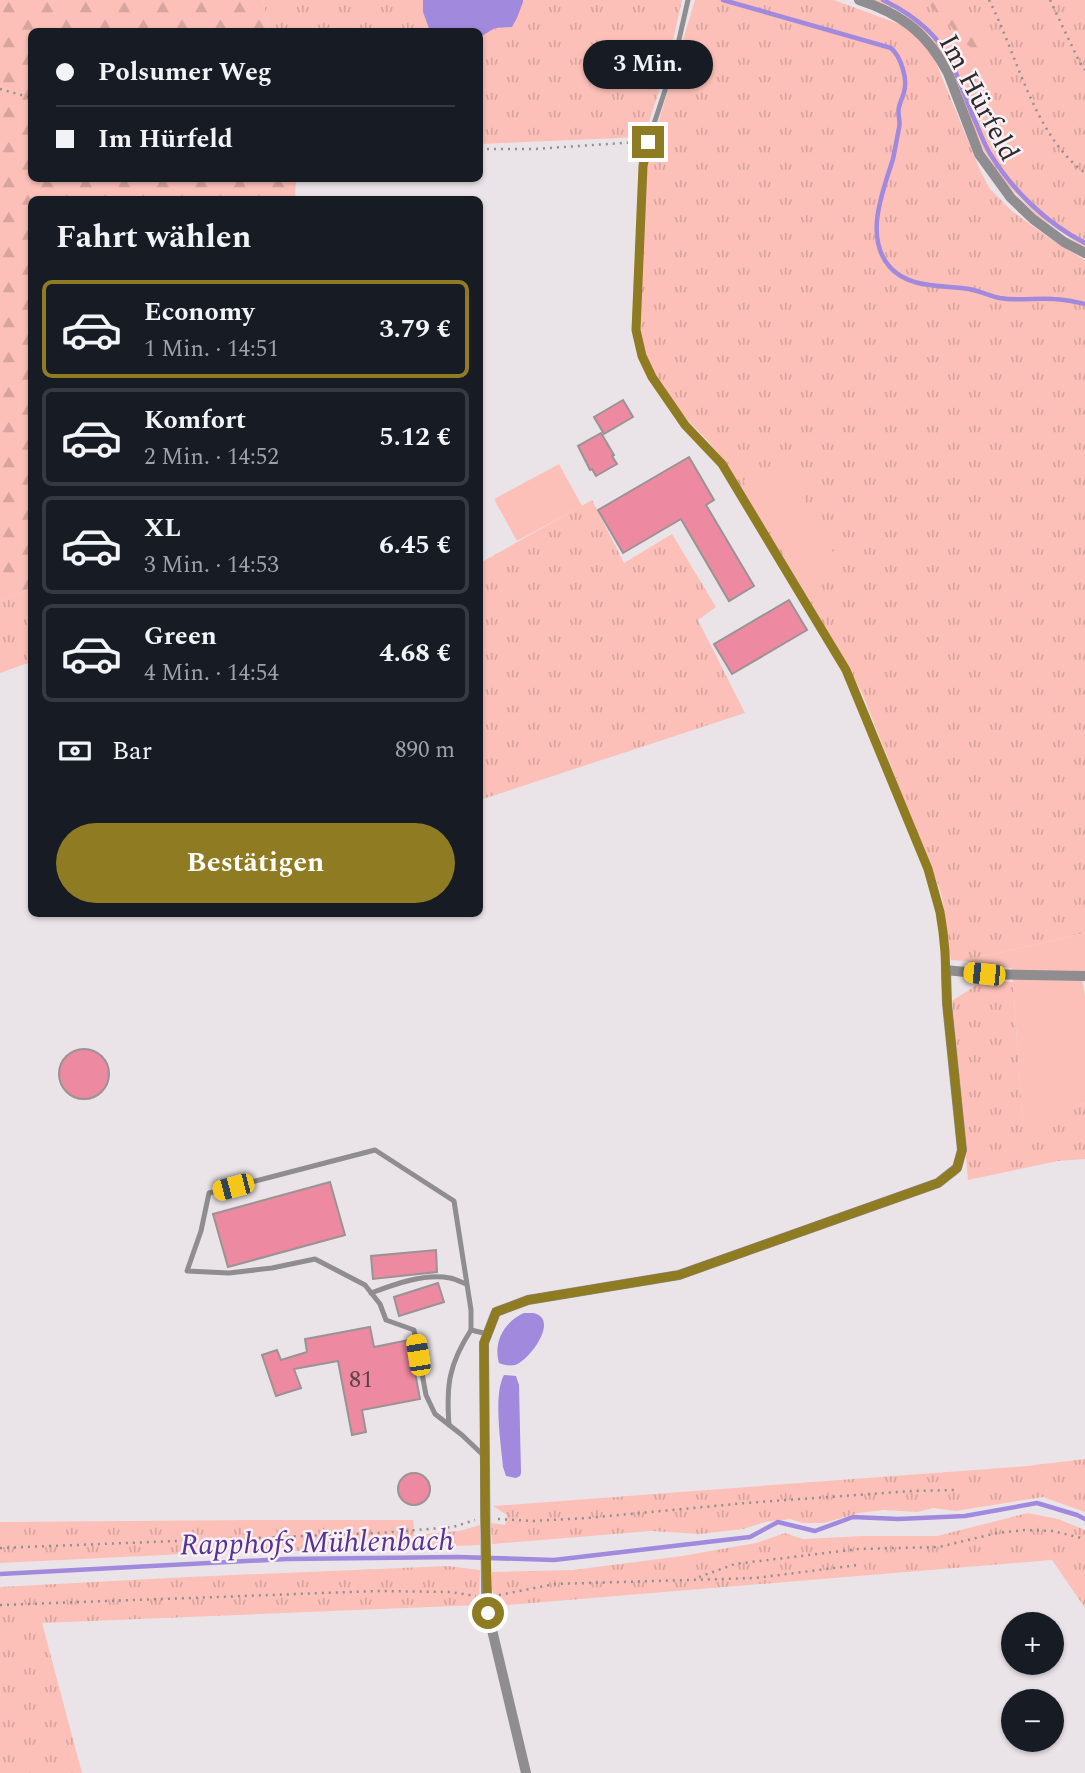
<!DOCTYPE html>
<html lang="de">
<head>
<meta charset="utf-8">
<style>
	body { margin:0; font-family:Spectral,serif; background:#242831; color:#f1f3f6; height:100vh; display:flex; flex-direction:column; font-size:26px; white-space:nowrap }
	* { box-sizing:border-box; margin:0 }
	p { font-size:23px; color:#9ea1a6 }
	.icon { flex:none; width:38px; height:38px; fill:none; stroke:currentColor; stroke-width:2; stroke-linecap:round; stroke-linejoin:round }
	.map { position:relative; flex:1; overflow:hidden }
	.drawer { position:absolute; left:28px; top:196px; width:455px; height:721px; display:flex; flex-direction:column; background:#171b24; border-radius:10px; box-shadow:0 2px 5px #0004 }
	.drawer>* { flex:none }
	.banner { position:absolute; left:28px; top:28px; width:455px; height:154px; border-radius:10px; box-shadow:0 2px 5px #0004; display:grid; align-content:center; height:154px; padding:0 28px; background:#171b24 }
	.buttons { position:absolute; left:1001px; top:1612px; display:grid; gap:14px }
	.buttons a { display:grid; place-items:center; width:63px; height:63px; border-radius:50%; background:#171b24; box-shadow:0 2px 5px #0004; font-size:35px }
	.end { position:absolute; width:32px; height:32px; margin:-16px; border:9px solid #8f7b22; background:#fff; box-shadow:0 0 0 4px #fff }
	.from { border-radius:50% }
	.bubble { position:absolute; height:49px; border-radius:24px; background:#171b24; box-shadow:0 2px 5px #0004; font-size:23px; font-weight:700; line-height:49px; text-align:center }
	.car { position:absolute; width:21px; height:42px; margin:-21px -10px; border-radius:9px; box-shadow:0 0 5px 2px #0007; background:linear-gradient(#f5c518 24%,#345 0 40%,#f5c518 0 76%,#345 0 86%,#f5c518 0) }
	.banner b { display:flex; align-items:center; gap:24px; height:66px; font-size:26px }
	.banner b+b { border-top:2px solid #363941 }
	.banner i { width:18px; height:18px; background:#f1f3f6 }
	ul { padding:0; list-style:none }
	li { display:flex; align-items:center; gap:21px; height:98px; margin:0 14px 10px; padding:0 14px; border:4px solid #363941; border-radius:10px }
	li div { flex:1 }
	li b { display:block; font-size:26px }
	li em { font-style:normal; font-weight:700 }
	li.on { border-color:#8f7b22 }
	li>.icon { width:63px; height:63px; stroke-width:1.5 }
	h2 { padding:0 28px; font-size:32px; line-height:84px }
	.pay { display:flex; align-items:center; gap:18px; height:77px; padding:0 28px; font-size:26px }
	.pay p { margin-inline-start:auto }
	.cta { display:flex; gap:14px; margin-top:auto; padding:14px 28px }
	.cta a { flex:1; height:80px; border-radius:42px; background:#8f7b22; color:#fff; font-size:28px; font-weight:700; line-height:80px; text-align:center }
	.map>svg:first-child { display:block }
	.grass { fill:url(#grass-tufts) }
	.forest { fill:url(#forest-firs) }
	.garden { fill:#fcc0b8 }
	.water { fill:#a189de }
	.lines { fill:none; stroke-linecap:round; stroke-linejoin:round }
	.stream { stroke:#a189de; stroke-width:4.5 }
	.building { fill:#ed89a1; stroke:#9a9394; stroke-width:2 }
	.path { stroke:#938f91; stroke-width:2.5; stroke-dasharray:2 5; stroke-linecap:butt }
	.lane { stroke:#8f8d90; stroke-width:5 }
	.street { stroke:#8f8d90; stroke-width:10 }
	.route { stroke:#8f7b22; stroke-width:9 }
	.labels { text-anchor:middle; stroke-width:5; stroke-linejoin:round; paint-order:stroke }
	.number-label { font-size:24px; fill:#5d4248 }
	.street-label { font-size:28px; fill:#2d2a2b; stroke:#f8f1f5 }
	.water-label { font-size:30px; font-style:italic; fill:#583397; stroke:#f8f1f5 }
</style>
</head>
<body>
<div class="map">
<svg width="1085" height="1773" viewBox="0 0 1085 1773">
	<defs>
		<pattern id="grass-tufts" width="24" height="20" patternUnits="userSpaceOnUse" patternTransform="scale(1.75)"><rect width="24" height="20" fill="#fcc0b8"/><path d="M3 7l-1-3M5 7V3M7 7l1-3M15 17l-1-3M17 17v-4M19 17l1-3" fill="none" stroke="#d8a59e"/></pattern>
		<pattern id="forest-firs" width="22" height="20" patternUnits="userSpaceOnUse" patternTransform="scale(1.75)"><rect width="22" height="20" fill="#fcc0b8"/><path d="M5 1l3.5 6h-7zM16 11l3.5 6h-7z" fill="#d8a59e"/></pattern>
	</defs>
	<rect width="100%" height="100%" fill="#eae4e8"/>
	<g class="grass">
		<polygon points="263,0 682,0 667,67 644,137 480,144 480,32 269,31"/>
		<path d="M695,0H834L902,25L921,40L935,60L980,170L990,189L1012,211L1052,240L1085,260V933L964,961L951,960C945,936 947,911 939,887L862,693C839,649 813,606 787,563C765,528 745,493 722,459C708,438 687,422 672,402C657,381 643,356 639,330L646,169L651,147Z"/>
		<polygon points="869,0 1085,0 1085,248 1036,215 1002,179 981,146 947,62 930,36 898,10"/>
		<polygon points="592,500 624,563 672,534 716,607 698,620 745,713 480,800 480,563"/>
		<polygon points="31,588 31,662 0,673 0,601"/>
		<polygon points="984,980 1013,982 1023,1126 1085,1103 1085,1159 1058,1161 968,1180 952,1001"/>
		<polygon points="1085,1459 1085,1512 1043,1497 956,1511 933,1508 917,1512 884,1510 859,1513 824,1523 803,1523 790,1519 765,1522 743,1529 700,1534 651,1531 492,1544 491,1523 505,1525 507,1515 493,1506 1027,1466"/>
		<polygon points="1028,1513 1058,1519 1085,1530 1085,1608 1052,1560 497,1606 492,1589 492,1572 573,1570 682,1556 756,1543 785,1533 803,1539 862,1536 937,1536"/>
		<polygon points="260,1520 413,1520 414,1535 459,1531 480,1525 480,1545 346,1550 205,1553 0,1563 0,1522"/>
		<polygon points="448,1566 480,1570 479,1605 42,1623 82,1773 0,1773 0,1587 188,1577"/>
	</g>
	<g class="forest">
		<polygon points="0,0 263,0 269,31 32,32 32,178 296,179 295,199 32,200 31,588 0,601"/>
		<path d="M932,0C961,0 972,24 985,46L974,49L964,43L951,26L930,6Z"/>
	</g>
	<g class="garden">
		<polygon points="781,460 844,572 806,593 743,481"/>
		<polygon points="559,464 582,506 517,541 494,499"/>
		<polygon points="1085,933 1085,971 1081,972 1085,996 1085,1103 1023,1127 1012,968 964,961"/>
	</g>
	<g class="water">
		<polygon points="423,0 523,0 523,2 517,18 512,27 495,28 480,37 480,32 430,31 423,12"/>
		<path d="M524,1313C530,1313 536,1312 540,1316C554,1327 528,1361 515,1365C510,1366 504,1365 499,1363C493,1342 504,1322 524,1313Z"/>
		<path d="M504,1375L516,1376L519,1385L521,1473L520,1476L516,1478L506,1476L503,1467C501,1445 493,1394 504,1375Z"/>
	</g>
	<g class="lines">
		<g class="stream">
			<path d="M723,0L891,48C901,57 908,79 904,92C903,97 900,102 899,107C897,115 901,120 899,128C897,138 895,149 893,159C883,191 864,236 889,266C908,289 943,285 969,289C980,291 990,296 1000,298C1017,301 1036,298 1053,299C1064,299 1075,302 1085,304"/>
			<path d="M883,0C912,14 938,33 952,64C961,83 967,104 976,123C980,133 984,143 989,152C1012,190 1046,223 1085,243"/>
			<polyline points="0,1574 287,1559 458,1557 554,1560 750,1537 778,1522 815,1531 853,1517 898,1519 965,1516 1037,1503 1077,1515 1085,1519"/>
		</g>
	</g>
	<g class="building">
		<polygon points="623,400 633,417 604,434 594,417"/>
		<polygon points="601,433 614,455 612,456 617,464 596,476 592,469 590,470 578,446"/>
		<polygon points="689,457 714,500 706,505 754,586 729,601 681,519 623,553 598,510"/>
		<polygon points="789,600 807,630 732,674 714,644"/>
		<circle cx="84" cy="1074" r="25"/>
		<polygon points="330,1182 345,1235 228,1267 213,1214"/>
		<polygon points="436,1250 437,1272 373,1279 371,1256"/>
		<polygon points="438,1283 444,1302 399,1316 394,1297"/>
		<polygon points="370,1327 374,1347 409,1340 420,1399 362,1410 366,1432 352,1435 338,1361 294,1369 301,1388 276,1396 262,1355 277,1350 281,1360 307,1352 305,1339"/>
		<circle cx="414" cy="1489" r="16"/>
	</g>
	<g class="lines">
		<g class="path">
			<path d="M989,0C1017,54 1034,136 1085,173"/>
			<polyline points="1050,0 1079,61 1085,70"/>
			<polyline points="0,89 32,98"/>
			<polyline points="480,149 535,149 637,142"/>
			<polyline points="498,1519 533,1521 587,1518 746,1503 912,1491 954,1490"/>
			<polyline points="0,1548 380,1533 453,1527 475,1520"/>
			<polyline points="699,1577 735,1564 858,1549 939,1547 997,1533 1025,1530 1053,1531 1085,1539"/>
			<polyline points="499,1595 555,1584 755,1578 858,1565"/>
			<polyline points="0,1605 378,1591 450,1592 476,1596"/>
		</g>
		<g class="lane">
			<polyline points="688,0 673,66 648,142 643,166 636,330 642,356 652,377 685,425 722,464 846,670 928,869 941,912 946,970"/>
			<path d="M371,1293C395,1284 425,1273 450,1278C455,1279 461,1282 466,1284"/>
			<path d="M449,1425C446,1385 449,1364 471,1330"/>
			<polyline points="483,1455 462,1435 435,1414 426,1395 414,1330 386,1320 380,1304 365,1285 315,1259 272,1268 229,1273 187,1271 201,1231 209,1193 375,1150 454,1201 471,1310 471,1330 488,1334"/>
		</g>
		<g class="street">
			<path d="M859,0C902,14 927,33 948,73L979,154L1011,198L1033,219L1064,242L1085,253"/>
			<polyline points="526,1773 488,1613 486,1591 484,1343 496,1312 528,1300 679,1275 938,1183 957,1168 962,1150 947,1004 946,970 984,974 1085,976"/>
		</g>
	</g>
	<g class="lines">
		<polyline class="route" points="488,1613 485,1517 484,1343 496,1312 528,1300 679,1275 938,1183 957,1168 962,1150 947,1003 945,952 943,932 940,912 928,869 846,670 722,464 685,425 652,377 642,356 636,330 643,166 648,142"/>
	</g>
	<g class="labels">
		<g class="number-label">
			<text x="361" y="1387">81</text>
		</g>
		<g class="street-label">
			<text transform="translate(980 97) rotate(62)" y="10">Im Hürfeld</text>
		</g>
		<g class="water-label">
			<text transform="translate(317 1542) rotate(-1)" y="10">Rapphofs Mühlenbach</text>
		</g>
	</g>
</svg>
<div class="buttons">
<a>+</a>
<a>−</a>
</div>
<i class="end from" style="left:488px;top:1613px"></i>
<i class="end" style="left:648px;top:142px"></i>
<div class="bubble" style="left:583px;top:40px;width:130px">3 Min.</div>
<i class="car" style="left:984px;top:974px;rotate:276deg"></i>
<i class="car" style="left:233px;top:1187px;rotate:255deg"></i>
<i class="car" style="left:418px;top:1355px;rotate:351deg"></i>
<div class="banner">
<b><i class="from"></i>Polsumer Weg</b>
<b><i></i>Im Hürfeld</b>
</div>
<section class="drawer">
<h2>Fahrt wählen</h2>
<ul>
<li class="on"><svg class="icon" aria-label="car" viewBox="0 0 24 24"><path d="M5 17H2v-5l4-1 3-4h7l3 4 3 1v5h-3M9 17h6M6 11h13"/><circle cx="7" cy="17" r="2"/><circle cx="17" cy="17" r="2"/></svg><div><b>Economy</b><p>1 Min. · 14:51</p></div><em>3.79 €</em></li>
<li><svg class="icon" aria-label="car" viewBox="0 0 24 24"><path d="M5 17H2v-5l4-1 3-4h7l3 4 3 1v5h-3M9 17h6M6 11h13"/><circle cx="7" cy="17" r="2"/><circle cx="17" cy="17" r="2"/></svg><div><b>Komfort</b><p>2 Min. · 14:52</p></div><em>5.12 €</em></li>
<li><svg class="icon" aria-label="car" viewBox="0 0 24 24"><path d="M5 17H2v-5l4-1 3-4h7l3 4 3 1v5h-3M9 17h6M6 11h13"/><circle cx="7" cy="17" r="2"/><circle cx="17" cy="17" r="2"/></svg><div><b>XL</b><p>3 Min. · 14:53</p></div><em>6.45 €</em></li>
<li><svg class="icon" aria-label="car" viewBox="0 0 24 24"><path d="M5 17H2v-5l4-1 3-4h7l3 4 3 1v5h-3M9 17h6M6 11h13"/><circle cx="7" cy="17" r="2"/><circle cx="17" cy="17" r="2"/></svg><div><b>Green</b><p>4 Min. · 14:54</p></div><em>4.68 €</em></li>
</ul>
<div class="pay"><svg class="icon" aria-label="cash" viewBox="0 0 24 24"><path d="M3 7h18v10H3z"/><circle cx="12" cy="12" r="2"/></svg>Bar<p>890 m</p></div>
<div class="cta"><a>Bestätigen</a></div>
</section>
</div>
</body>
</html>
